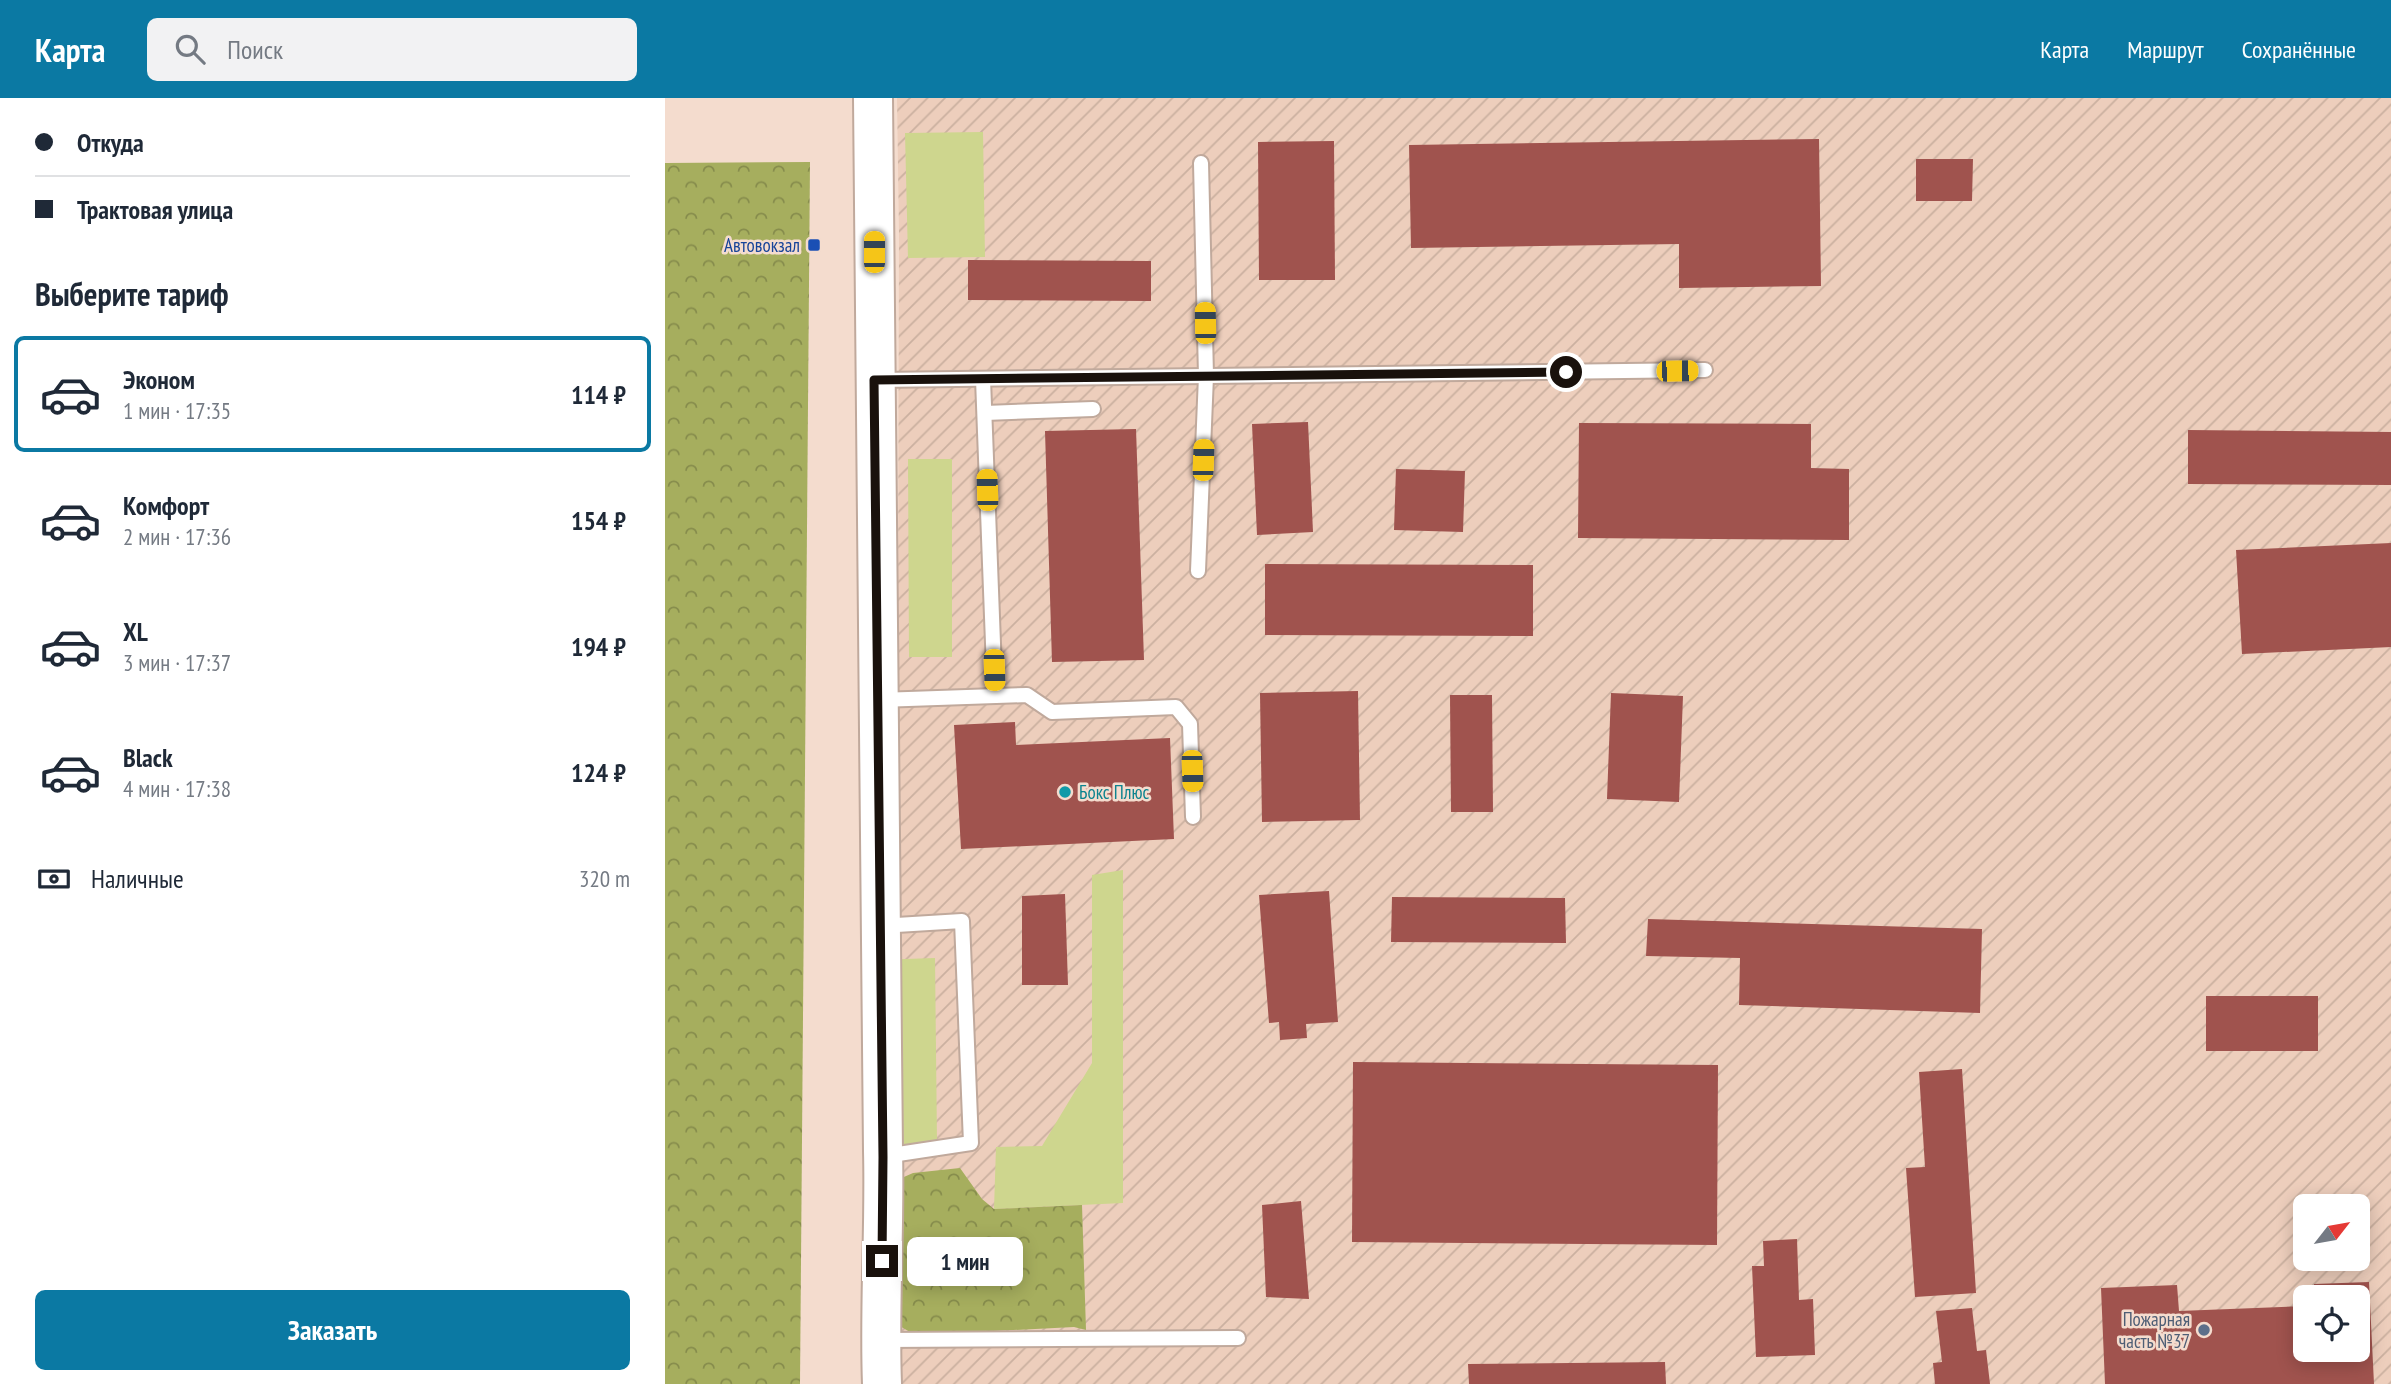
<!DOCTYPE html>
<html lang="ru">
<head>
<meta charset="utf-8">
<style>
	body { margin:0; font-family:"PT Sans Narrow",sans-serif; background:#f2f2f3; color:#1f2937; height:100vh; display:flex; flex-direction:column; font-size:26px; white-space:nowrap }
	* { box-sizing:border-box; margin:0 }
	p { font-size:23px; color:#747a83 }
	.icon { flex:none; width:38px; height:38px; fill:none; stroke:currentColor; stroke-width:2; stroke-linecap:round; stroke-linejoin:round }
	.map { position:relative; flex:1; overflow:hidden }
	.side { display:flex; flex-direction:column; background:#fff; width:665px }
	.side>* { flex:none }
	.hud { display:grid; align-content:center; height:154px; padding:0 35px; background:#fff }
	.needle { width:46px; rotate:59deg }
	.tools { position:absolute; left:1628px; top:1096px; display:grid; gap:14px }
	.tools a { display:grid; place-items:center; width:77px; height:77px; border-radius:10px; background:#fff; box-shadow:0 4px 18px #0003; font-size:35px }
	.end { position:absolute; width:32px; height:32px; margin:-16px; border:9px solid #19110c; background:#fff; box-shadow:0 0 0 4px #fff }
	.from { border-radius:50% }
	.bubble { position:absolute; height:49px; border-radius:10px; background:#fff; box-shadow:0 4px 18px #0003; font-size:23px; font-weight:600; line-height:49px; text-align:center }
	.car { position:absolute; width:21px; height:42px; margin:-21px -10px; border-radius:9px; box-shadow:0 0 5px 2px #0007; background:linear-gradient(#f5c518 24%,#345 0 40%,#f5c518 0 76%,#345 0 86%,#f5c518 0) }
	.hud b { display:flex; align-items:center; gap:24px; height:66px; font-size:26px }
	.hud b+b { border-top:2px solid #e0e1e3 }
	.hud i { width:18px; height:18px; background:#1f2937 }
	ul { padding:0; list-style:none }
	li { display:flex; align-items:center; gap:21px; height:116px; margin:0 14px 10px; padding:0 21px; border:4px solid transparent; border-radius:10px }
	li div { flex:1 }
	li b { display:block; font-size:26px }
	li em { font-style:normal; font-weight:600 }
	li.active { border-color:#0b79a3 }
	li>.icon { width:63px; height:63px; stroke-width:1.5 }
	h2 { padding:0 35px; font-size:32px; line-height:84px }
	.pay { display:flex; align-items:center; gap:18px; height:77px; padding:0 35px; font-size:26px }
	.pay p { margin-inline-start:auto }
	.button { display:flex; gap:14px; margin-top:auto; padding:14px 35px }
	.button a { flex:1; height:80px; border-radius:10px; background:#0b79a3; color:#fff; font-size:28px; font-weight:600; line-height:80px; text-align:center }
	header { display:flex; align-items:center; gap:42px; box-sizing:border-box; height:98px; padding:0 35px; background:#0b79a3; color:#fff }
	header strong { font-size:33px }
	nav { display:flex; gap:38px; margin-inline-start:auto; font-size:24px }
	.search { width:490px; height:63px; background:#f2f2f3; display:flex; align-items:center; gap:18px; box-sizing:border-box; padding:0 24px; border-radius:10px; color:#747a83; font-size:26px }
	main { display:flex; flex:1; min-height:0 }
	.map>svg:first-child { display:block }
	.industrial { fill:url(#industrial-furrows); fill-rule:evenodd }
	.grass { fill:#ced68e }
	.forest { fill:url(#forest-crowns) }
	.building { fill:#a0534e }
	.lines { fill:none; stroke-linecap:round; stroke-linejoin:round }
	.service-casing { stroke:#c0a99c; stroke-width:18 }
	.primary-casing { stroke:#c0a99c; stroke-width:42 }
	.service { stroke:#fff; stroke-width:14 }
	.primary { stroke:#fff; stroke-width:38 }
	.route { stroke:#19110c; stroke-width:9 }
	.transit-dot { fill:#1a4fb4; stroke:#f4dcce; stroke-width:2.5 }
	.culture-dot { fill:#0f9aa8; stroke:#f4dcce; stroke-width:2.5 }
	.service-dot { fill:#5c6f8a; stroke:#f4dcce; stroke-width:2.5 }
	.labels { text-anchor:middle; stroke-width:5; stroke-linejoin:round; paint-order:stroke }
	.transit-label { font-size:19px; fill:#164399; stroke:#f4dcce; text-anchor:end }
	.culture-label { font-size:19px; fill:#0d838f; stroke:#f4dcce; text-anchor:start }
	.service-label { font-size:19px; fill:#4e5e75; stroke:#f4dcce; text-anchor:end }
</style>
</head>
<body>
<header>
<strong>Карта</strong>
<div class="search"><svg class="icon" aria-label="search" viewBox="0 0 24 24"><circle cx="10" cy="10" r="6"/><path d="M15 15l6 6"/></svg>Поиск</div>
<nav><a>Карта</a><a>Маршрут</a><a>Сохранённые</a></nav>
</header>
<main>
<section class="side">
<div class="hud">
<b><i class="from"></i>Откуда</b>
<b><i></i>Трактовая улица</b>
</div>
<h2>Выберите тариф</h2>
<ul>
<li class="active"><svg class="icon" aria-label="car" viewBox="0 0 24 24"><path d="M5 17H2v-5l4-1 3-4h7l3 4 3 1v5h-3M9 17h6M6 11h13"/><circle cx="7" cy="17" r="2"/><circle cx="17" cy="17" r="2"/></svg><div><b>Эконом</b><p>1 мин · 17:35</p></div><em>114 ₽</em></li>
<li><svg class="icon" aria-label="car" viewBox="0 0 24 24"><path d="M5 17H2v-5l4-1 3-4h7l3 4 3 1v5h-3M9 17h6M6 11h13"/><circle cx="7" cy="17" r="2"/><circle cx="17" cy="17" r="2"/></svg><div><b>Комфорт</b><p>2 мин · 17:36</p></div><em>154 ₽</em></li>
<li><svg class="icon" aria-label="car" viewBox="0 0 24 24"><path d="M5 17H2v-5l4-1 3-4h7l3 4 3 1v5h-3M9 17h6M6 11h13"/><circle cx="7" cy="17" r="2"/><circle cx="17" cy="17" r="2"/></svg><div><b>XL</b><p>3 мин · 17:37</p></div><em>194 ₽</em></li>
<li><svg class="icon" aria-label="car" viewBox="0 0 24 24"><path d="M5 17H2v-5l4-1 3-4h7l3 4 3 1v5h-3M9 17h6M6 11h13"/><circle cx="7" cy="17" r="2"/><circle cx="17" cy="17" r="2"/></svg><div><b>Black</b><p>4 мин · 17:38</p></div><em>124 ₽</em></li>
</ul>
<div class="pay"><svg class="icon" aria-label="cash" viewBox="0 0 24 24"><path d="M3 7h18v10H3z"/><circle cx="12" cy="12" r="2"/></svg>Наличные<p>320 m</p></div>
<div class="button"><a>Заказать</a></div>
</section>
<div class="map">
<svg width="1726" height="1286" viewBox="0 0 1726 1286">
	<defs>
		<pattern id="industrial-furrows" width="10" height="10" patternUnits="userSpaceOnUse" patternTransform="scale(1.75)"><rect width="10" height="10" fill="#edcebc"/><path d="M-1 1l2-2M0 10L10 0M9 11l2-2" fill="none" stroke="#cbb0a0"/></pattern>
		<pattern id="forest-crowns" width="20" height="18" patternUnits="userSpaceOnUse" patternTransform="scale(1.75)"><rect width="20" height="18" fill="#a6ae5e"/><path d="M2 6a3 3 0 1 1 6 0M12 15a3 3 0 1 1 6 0" fill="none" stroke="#868c4c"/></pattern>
	</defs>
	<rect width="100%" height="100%" fill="#f4dcce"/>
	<path class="industrial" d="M232,0H1726V1286H231L234,136ZM1640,1108H1692V1160H1640ZM1640,1199H1692V1251H1640Z"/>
	<g class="grass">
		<polygon points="318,34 320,159 243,160 240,35"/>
		<polygon points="243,361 287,361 287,559 244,559"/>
		<polygon points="458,772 458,1105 329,1111 331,1049 377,1048 427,965 427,777"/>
		<polygon points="270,860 272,1045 214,1048 211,862"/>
	</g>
	<g class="forest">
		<polygon points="145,64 135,1286 0,1286 0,65"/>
		<polygon points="295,1070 317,1101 329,1111 417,1107 421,1232 409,1229 250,1237 209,1213 207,1093 248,1075"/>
	</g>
	<g class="building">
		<polygon points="1154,41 1156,188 1014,190 1014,146 746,150 744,47"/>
		<polygon points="669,43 670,182 594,182 593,44"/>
		<polygon points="1251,61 1308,61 1307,103 1251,103"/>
		<polygon points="303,162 486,163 486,203 303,202"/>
		<polygon points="643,324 648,434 592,437 587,326"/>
		<polygon points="914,325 1146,326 1146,370 1184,371 1184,442 913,440"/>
		<polygon points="471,331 479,562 387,564 380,333"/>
		<polygon points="1523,332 1726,334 1726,387 1523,386"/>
		<polygon points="731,371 800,373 798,434 729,432"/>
		<polygon points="1726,445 1726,549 1577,556 1571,452"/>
		<polygon points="600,466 868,467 868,538 600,537"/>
		<polygon points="693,593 695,722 597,724 595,595"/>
		<polygon points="946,595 1018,598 1014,704 942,701"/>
		<polygon points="785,597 827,597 828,714 786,714"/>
		<polygon points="350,624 351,647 505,640 509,741 296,751 289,627"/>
		<polygon points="664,793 673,924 641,926 642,940 615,942 614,924 604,925 594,797"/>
		<polygon points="400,796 403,887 357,887 357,798"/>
		<polygon points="727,799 900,800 901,845 726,844"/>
		<polygon points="983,821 1317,831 1315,915 1074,907 1075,860 981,858"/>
		<rect x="1541" y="898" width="112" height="55"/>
		<polygon points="688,964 1053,967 1052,1147 687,1144"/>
		<polygon points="1297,971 1311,1195 1250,1199 1241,1070 1260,1069 1254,974"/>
		<polygon points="636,1103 644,1201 601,1199 597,1107"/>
		<polygon points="1132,1141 1134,1202 1148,1201 1150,1257 1091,1259 1087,1168 1099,1168 1098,1143"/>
		<polygon points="1704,1184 1709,1286 1440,1286 1436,1190 1512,1187 1514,1213 1640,1208 1640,1251 1692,1251 1692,1199 1649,1199 1649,1186"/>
		<polygon points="1307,1210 1312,1253 1321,1252 1325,1286 1270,1286 1268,1265 1277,1264 1271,1213"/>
		<polygon points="1000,1264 1001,1286 804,1286 803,1266"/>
	</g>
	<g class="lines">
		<g class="service-casing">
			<g id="service">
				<polyline points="318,281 330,598"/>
				<polyline points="211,282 1040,272"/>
				<polyline points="320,315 428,311"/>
				<polyline points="533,473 541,278 536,65"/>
				<polyline points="214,602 362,597 387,614 511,609 525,626 528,719"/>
				<polyline points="215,828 297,823 306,1045 220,1058"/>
				<polyline points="217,1242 573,1240"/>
			</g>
		</g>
		<g class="primary-casing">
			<path id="primary" d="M208,0C210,351 213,702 218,1053C220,1131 214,1208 217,1286"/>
		</g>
		<use href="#service" class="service"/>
		<use href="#primary" class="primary"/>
	</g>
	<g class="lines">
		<polyline class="route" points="217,1163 218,1059 209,282 901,274"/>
	</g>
	<rect class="transit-dot" x="142" y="140" width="14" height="14" rx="3.5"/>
	<circle class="culture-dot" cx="400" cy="694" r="7"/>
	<circle class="service-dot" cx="1539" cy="1232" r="7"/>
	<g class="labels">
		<g class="transit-label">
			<text x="135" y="154">Автовокзал</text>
		</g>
		<g class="culture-label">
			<text x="414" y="701">Бокс Плюс</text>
		</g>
		<g class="service-label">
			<text x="1525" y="1228">Пожарная<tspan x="1525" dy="22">часть №37</tspan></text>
		</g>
	</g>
</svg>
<div class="tools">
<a><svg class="needle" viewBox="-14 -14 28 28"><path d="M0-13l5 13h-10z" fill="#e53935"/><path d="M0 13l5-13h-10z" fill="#747a83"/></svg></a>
<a><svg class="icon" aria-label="locate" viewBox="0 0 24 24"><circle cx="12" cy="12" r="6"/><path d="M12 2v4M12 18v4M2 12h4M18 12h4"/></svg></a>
</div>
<i class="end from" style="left:901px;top:274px"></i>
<i class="end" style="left:217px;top:1163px"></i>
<div class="bubble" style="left:242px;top:1139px;width:116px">1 мин</div>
<i class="car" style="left:209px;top:154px;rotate:0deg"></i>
<i class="car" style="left:540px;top:225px;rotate:359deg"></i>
<i class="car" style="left:1012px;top:273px;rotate:89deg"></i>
<i class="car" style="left:538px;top:362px;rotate:2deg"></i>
<i class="car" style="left:322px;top:392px;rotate:358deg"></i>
<i class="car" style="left:329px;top:572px;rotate:178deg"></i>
<i class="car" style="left:527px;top:673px;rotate:178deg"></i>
</div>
</main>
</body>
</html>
